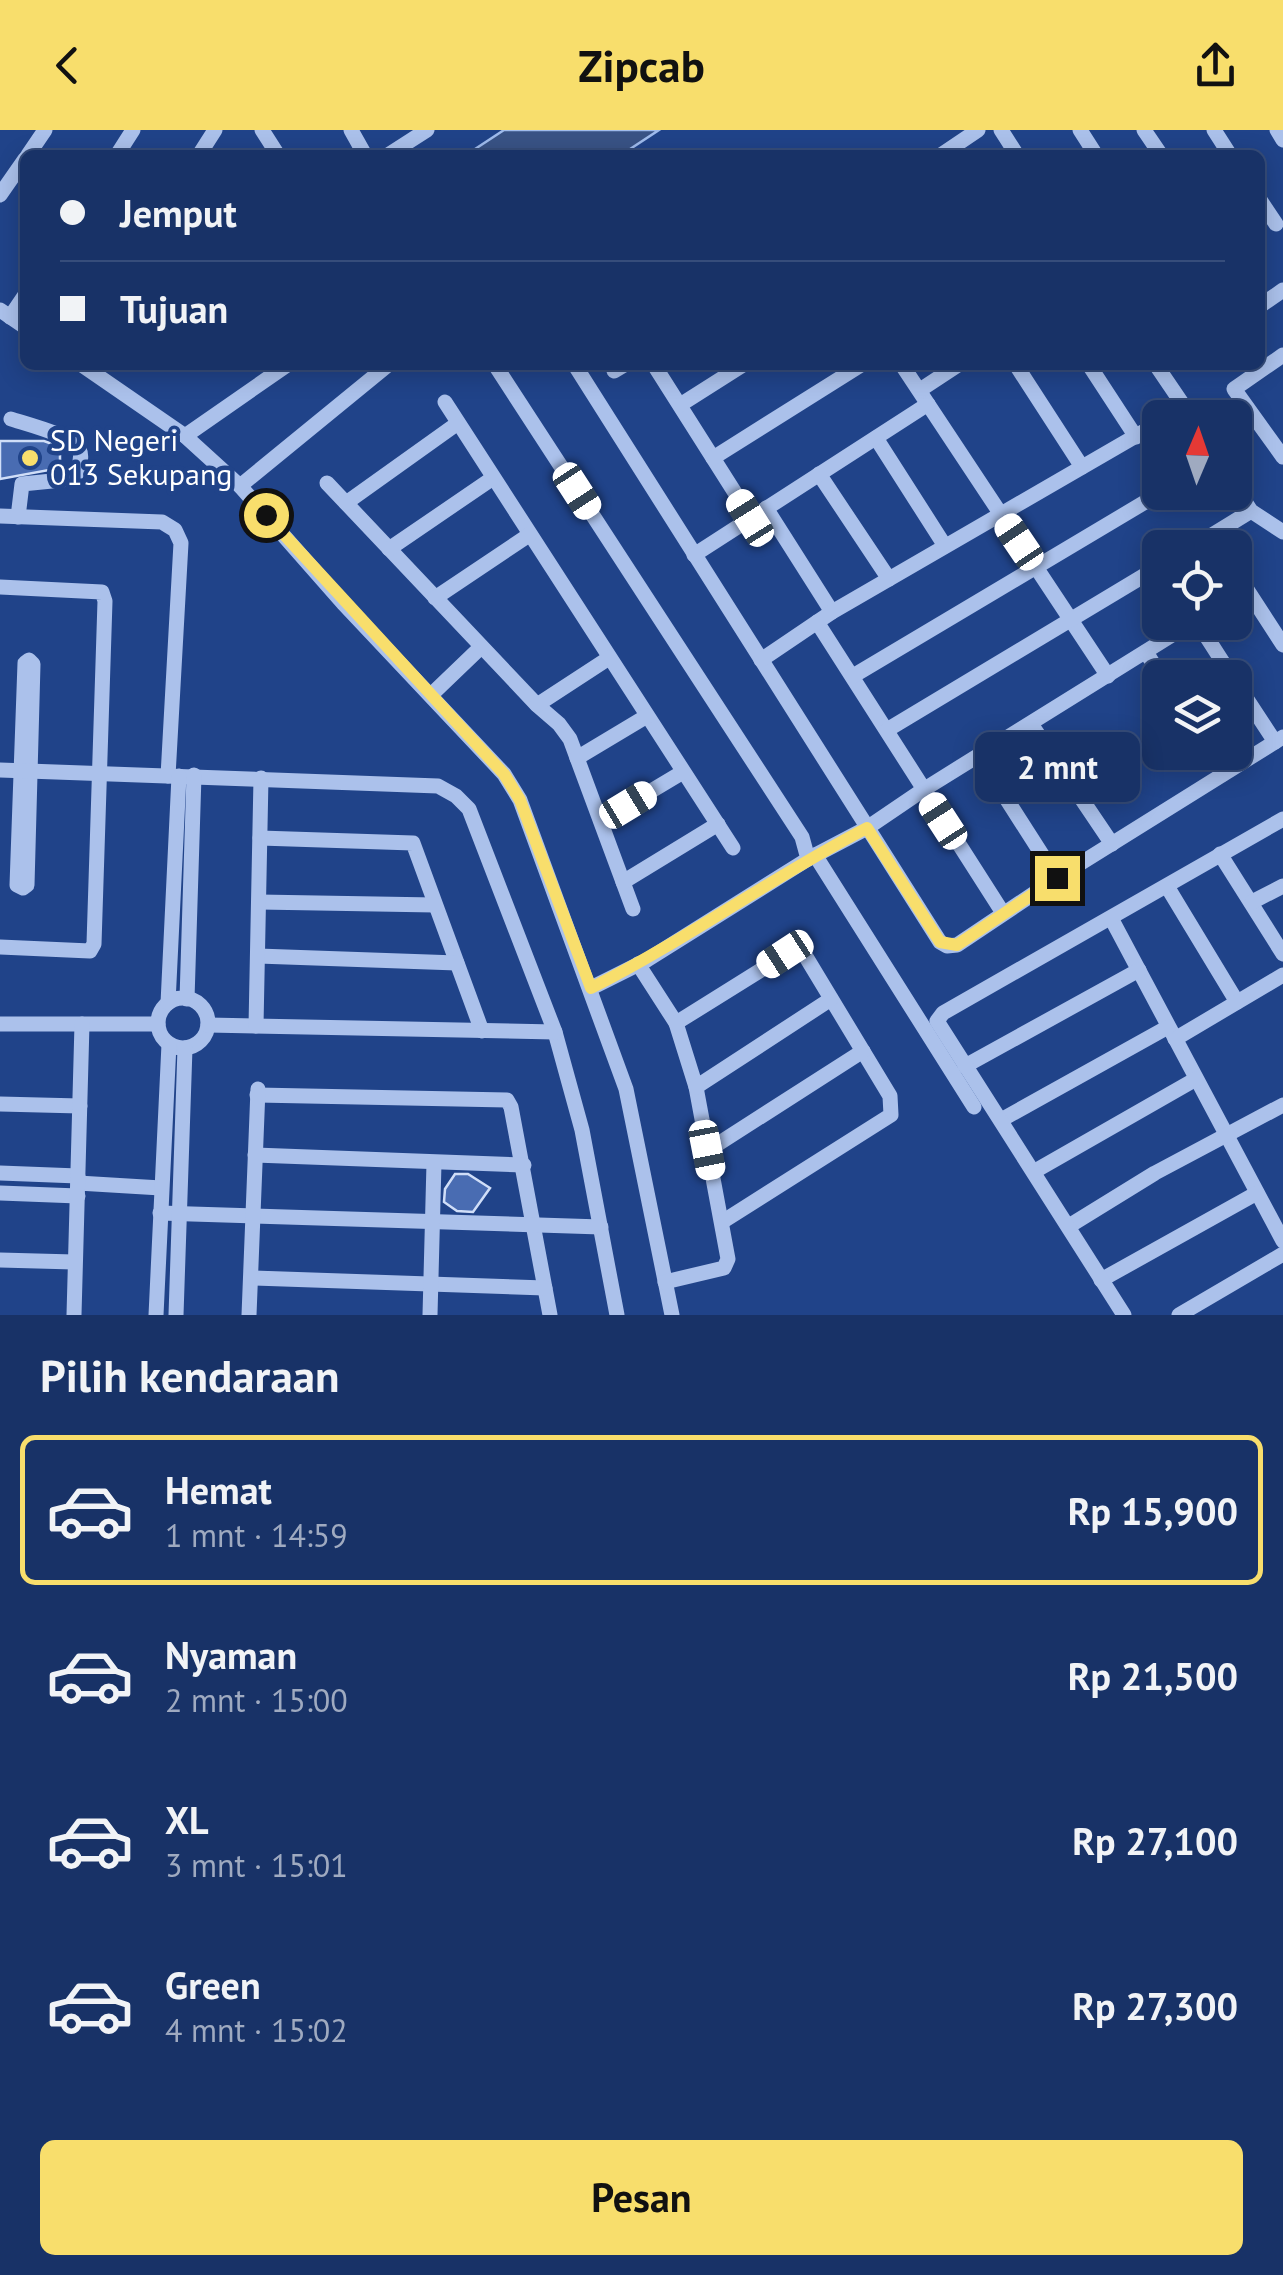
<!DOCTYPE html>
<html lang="id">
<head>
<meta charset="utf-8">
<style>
	body { margin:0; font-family:"PT Sans",sans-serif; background:#213a6d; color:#f1f3f6; height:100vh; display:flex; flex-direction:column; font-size:38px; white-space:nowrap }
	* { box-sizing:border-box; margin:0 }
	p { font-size:32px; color:#9faac0 }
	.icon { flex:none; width:55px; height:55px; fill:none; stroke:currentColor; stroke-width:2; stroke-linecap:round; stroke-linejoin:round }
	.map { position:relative; height:1185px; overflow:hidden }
	.drawer { display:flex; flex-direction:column; background:#183267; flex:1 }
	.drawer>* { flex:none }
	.guide { position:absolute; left:20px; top:20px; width:1245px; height:220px; border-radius:15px; box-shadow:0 5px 25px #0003,0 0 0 2px #364d7b; display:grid; align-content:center; height:220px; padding:0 40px; background:#183267 }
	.needle { width:65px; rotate:2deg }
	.tools { position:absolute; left:1142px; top:270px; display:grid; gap:20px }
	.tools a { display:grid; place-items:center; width:110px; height:110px; border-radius:15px; background:#183267; box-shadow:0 5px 25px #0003,0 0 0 2px #364d7b; font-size:50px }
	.end { position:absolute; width:45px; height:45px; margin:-22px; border:12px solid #f8de6c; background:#111; box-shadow:0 0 0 5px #111 }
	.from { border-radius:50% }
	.bubble { position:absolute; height:70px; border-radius:15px; background:#183267; box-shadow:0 5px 25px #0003,0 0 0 2px #364d7b; font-size:32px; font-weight:700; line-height:70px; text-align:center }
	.car { position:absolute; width:30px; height:60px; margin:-30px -15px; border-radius:12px; box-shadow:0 0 8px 2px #0007; background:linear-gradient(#fff 24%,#345 0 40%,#fff 0 76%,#345 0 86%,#fff 0) }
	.guide b { display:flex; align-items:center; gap:35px; height:95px; font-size:38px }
	.guide b+b { border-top:2px solid #364d7b }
	.guide i { width:25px; height:25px; background:#f1f3f6 }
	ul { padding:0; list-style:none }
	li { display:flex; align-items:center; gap:30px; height:150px; margin:0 20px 15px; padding:0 20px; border:5px solid transparent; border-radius:15px }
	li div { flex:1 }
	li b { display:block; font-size:38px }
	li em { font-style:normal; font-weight:700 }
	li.active { border-color:#f8de6c }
	li>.icon { width:90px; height:90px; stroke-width:1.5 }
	h2 { padding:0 40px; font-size:45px; line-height:120px }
	.action { display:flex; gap:20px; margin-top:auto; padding:20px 40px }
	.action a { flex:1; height:115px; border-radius:15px; background:#f8de6c; color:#111; font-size:40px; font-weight:700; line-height:115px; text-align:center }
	header { display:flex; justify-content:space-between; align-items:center; height:130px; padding:0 40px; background:#f8de6c; color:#111; font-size:45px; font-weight:700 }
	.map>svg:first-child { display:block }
	.water { fill:#395386; stroke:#9fbbec; stroke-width:2.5 }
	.building { fill:#496cb2; stroke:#d0def8; stroke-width:2.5 }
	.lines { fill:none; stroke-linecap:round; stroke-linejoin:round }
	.minor { stroke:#abc1eb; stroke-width:15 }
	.route { stroke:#f8de6c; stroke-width:12 }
	.poi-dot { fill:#f8de6c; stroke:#204389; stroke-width:4 }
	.labels { text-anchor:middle; stroke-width:9; stroke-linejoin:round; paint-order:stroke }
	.poi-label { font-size:30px; fill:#fff; stroke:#204389; text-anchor:start }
</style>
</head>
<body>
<header><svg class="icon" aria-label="back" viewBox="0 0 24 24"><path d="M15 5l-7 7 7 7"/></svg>Zipcab<svg class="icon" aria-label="share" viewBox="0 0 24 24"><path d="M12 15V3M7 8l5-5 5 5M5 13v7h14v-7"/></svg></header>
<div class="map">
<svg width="1283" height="1185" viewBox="0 0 1283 1185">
	<rect width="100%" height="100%" fill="#204389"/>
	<polygon class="water" points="504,0 659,0 621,25 466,25"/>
	<g class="building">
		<polygon points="0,311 44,311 55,315 60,318 60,338 0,349"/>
		<polygon points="455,1044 468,1044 490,1058 473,1082 457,1081 444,1072 445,1059"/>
	</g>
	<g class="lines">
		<g class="minor">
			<polyline points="262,0 278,25"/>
			<polyline points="351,0 365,25"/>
			<polyline points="1001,0 1017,25"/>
			<polyline points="1080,0 1096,25"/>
			<polyline points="1144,0 1161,25"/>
			<polyline points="1214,0 1230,25"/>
			<polyline points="1277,0 1283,10"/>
			<polyline points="28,25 45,0"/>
			<polyline points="117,25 133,0"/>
			<polyline points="199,25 215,0"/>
			<polyline points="388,25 427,0"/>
			<polyline points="941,25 978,0"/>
			<polyline points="0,65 25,29"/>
			<polyline points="1260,70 1276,94"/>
			<polyline points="1260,176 1283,160"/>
			<polyline points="0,180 25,197"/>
			<polyline points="10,187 25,165"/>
			<polyline points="1283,225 1234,259 1283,327"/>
			<polyline points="82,235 185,306 240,356 343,473 504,644 520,670 626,959 672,1185"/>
			<polyline points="495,235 802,707 808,729 647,830 591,858"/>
			<polyline points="654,235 751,388"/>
			<polyline points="902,235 1108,546"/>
			<polyline points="1016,235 1082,337"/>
			<polyline points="1089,235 1136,307"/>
			<polyline points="1156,235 1192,288"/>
			<polyline points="576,237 940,812 947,816 957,815 1057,748 1283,607"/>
			<polyline points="614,241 624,235"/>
			<polyline points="920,260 958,235"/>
			<polyline points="445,272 733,718"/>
			<polyline points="680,275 743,235"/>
			<path d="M11,289C26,294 74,306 79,319C83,327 79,335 77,343L62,350L22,354L18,387"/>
			<polyline points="185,306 287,235"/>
			<polyline points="876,308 945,416"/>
			<polyline points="713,328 861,235"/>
			<polyline points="819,344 889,449"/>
			<polyline points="327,353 537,575 559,594 570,609 633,779"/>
			<polyline points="240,356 388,235"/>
			<polyline points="1235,356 1251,381 1283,402"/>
			<polyline points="346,373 458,293"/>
			<polyline points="766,378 832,482"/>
			<polyline points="0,386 162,392 175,400 181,413 168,646"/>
			<polyline points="1191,418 1251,381"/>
			<polyline points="389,419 493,348"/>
			<polyline points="694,425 928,274"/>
			<polyline points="1235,441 1283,515"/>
			<polyline points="0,457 102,462 105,471 94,814 90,821 0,817"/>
			<polyline points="435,468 529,405"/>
			<polyline points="817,492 1003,783"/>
			<polyline points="1197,492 1233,548"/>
			<polyline points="1146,522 1162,548"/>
			<polygon points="29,530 33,534 27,755 23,758 17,755 25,533"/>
			<polyline points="761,530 832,482 1160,292"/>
			<polyline points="853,546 1162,362"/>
			<polyline points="1235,551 1275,612"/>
			<polyline points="431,565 481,517"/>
			<polyline points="537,575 609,528"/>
			<polyline points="1031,594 1112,714"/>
			<polyline points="887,600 1160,436"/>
			<polyline points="1209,622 1223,644"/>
			<polyline points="979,626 1057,748"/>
			<polyline points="577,628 647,586"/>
			<polyline points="0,640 438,656 456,666 469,679 555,902 582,1000 617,1185"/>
			<polyline points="601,691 683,642"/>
			<polyline points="260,708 413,713 482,901"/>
			<polyline points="1220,724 1283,824"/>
			<polyline points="815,725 974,977"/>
			<polyline points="808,729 867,698 923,660 1193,492"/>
			<polyline points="623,752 718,694"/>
			<polyline points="1168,758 1237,872"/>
			<polyline points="259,772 435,775"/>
			<polyline points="1252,772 1283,756"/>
			<polyline points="1111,788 1283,1111"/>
			<polyline points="258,826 457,833"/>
			<polyline points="638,834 676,893 696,957 728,1129 724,1138 665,1152"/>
			<circle cx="183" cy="893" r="25"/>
			<polyline points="187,869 194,645"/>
			<polyline points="168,873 179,646"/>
			<polyline points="676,893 785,825 803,822 890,966 891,985 722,1092"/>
			<polyline points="0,894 158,894"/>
			<polyline points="208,895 555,902"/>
			<polyline points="256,896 261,648"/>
			<polyline points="1175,909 1283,845"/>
			<polyline points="965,936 1139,840"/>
			<polyline points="696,957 831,869"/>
			<polyline points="257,965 507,970 511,977 550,1185"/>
			<polyline points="0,974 80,976"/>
			<polyline points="1001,990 1168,897"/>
			<polyline points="707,1021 863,921"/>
			<polyline points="255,1025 524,1035"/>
			<polyline points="1035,1041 1196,949"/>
			<polyline points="0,1043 78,1046"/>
			<polyline points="78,1053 161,1058"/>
			<polyline points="0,1063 78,1066"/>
			<polyline points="160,1083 601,1097"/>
			<polyline points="1069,1096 1155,1043 1283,975"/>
			<polyline points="0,1130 74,1132"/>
			<polyline points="251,1148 545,1158"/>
			<polyline points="1101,1150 1257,1063"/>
			<polyline points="74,1185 82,894"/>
			<polyline points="156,1185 169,914"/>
			<polyline points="176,1185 185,918"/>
			<polyline points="249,1185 258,959"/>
			<polyline points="430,1185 434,1033"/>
			<polyline points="1124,1185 937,891 943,883 1283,689"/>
			<polyline points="1179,1185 1283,1124"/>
		</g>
	</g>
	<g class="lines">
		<path class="route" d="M266,385L504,644L520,670L591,858C686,810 772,747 867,698L940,812L957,815L1057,748"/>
	</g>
	<circle class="poi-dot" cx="30" cy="328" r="10"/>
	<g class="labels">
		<g class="poi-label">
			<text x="50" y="321">SD Negeri<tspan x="50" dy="34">013 Sekupang</tspan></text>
		</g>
	</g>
</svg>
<div class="tools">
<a><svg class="needle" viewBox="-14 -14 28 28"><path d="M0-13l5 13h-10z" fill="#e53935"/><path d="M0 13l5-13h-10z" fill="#9faac0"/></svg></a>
<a><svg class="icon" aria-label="locate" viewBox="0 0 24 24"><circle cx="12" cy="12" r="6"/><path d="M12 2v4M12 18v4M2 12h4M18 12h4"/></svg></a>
<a><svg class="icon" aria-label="layers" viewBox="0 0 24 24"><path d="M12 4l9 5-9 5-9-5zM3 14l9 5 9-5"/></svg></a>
</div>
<i class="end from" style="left:266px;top:385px"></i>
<i class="end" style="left:1057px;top:748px"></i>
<div class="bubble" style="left:975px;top:602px;width:165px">2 mnt</div>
<i class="car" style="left:577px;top:361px;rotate:147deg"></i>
<i class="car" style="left:750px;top:388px;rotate:328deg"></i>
<i class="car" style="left:1019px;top:412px;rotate:326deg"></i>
<i class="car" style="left:628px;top:675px;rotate:59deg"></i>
<i class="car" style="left:943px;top:691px;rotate:327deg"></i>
<i class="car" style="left:785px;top:824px;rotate:237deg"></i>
<i class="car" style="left:707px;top:1020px;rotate:169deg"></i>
<div class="guide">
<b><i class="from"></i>Jemput</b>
<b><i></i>Tujuan</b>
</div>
</div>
<section class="drawer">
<h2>Pilih kendaraan</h2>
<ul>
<li class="active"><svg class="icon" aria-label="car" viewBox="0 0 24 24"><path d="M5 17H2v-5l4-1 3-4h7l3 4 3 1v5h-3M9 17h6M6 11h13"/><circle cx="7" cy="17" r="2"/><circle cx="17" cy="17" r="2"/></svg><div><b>Hemat</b><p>1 mnt · 14:59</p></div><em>Rp 15,900</em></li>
<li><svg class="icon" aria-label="car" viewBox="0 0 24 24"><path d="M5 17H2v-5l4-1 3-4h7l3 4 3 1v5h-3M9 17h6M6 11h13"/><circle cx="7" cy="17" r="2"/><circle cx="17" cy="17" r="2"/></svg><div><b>Nyaman</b><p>2 mnt · 15:00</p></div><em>Rp 21,500</em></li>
<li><svg class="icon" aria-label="car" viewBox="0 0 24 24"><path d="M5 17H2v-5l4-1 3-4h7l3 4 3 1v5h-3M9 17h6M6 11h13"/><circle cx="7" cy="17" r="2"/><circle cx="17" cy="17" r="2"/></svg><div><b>XL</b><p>3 mnt · 15:01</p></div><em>Rp 27,100</em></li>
<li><svg class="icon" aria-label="car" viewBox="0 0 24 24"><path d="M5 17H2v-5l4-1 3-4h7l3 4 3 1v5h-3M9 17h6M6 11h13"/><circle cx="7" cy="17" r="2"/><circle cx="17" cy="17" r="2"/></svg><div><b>Green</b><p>4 mnt · 15:02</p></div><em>Rp 27,300</em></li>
</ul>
<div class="action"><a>Pesan</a></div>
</section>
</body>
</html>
